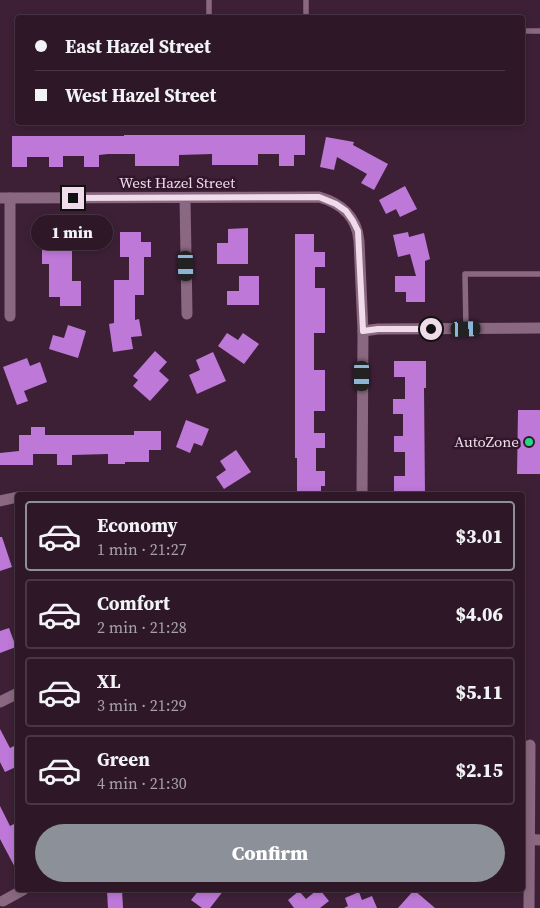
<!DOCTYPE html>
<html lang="en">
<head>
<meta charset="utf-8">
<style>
	body { margin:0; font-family:"Source Serif 4",serif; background:#3a2534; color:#f1f3f6; height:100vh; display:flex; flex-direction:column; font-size:19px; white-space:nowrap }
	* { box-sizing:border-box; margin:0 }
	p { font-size:16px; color:#a7a0a8 }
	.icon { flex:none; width:28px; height:28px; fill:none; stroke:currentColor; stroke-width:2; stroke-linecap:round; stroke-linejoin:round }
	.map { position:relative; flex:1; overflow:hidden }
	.panel { position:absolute; left:15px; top:492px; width:510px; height:400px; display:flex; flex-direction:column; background:#2e1828; border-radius:5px; box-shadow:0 2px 8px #0003,0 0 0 1px #493745 }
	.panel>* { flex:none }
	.top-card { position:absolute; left:15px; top:15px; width:510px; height:110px; border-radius:5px; box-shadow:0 2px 8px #0003,0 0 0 1px #493745; display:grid; align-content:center; height:110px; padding:0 20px; background:#2e1828 }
	.end { position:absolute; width:22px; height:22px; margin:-11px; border:6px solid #efdbe9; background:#111; box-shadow:0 0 0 2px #111 }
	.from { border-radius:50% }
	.bubble { position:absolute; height:35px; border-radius:18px; background:#2e1828; box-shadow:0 2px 8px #0003,0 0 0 1px #493745; font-size:16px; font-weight:800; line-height:35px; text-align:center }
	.car { position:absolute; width:15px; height:30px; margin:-15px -8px; border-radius:6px; box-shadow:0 0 4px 1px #0007; background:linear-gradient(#222 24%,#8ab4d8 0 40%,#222 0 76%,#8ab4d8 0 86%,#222 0) }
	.top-card b { display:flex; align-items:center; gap:18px; height:48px; font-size:19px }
	.top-card b+b { border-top:1px solid #493745 }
	.top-card i { width:12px; height:12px; background:#f1f3f6 }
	ul { padding:9px 0 0; list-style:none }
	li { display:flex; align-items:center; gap:15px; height:70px; margin:0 10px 8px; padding:0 10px; border:2px solid #493745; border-radius:5px }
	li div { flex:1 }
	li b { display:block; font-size:19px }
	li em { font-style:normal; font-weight:800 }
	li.active { border-color:#8c9099 }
	li>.icon { width:45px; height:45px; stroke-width:1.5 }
	.cta { display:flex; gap:10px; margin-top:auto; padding:10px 20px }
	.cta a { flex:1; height:58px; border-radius:30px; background:#8c9099; color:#fff; font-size:20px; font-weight:800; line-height:58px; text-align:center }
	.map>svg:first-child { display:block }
	.building { fill:#be79d8 }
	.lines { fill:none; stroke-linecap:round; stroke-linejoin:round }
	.lane { stroke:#8a6881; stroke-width:5.5 }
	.street { stroke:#8a6881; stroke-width:11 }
	.route { stroke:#efdbe9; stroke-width:6 }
	.poi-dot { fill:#25d886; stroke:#32162c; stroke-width:2 }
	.labels { text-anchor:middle; stroke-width:5; stroke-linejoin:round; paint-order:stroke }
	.street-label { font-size:15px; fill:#efdbe9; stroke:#32162c }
	.poi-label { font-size:15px; fill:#efdbe9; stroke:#32162c; text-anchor:end }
</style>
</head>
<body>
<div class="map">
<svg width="540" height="908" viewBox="0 0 540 908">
	<rect width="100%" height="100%" fill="#3d2036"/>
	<g class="building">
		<polygon points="124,135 305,135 305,155 294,155 294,166 279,166 279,154 258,154 258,165 212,165 212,154 179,155 179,166 135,166 135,154 108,154 99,155 99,167 84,167 84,156 63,156 63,167 49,167 49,157 27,157 27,167 12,167 12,136 124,136"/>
		<polygon points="326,137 354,142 353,145 388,164 374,190 361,183 367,174 337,157 334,170 320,167"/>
		<polygon points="405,186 417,209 400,217 396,209 386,214 379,200"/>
		<polygon points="248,228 248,264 217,264 217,243 228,243 228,229"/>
		<polygon points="53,231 72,231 72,281 81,281 81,306 60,306 60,297 49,297 49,264 42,264 42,250 53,250"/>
		<polygon points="120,232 141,232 141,242 151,242 151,257 144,257 144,295 135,295 135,320 139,319 142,336 131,337 133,349 113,352 109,324 114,323 114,280 129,280 129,257 120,257"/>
		<polygon points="408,232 409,237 424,233 430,259 425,261 425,302 406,302 406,292 395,292 395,276 416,276 410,254 398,257 393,235"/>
		<polygon points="295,234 314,234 314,252 325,252 325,267 315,267 315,288 325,288 325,333 314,333 314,370 325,370 325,411 314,411 314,433 325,433 325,448 316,448 316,471 325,471 325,486 321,486 321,495 297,495 297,458 295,458"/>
		<polygon points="239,276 259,276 259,305 227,305 227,291 239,291"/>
		<polygon points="68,325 86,331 78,358 49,349 53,335 64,338"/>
		<polygon points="227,333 238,340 243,333 259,344 244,364 218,346"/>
		<polygon points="155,351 167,362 159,371 169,380 150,401 133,386 138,380 133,376"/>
		<polygon points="213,352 226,381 197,394 189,375 200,370 196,360"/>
		<polygon points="27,358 30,366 40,362 47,382 24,391 28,401 17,405 3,367"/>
		<polygon points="394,361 426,361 426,388 424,388 425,495 405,495 405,491 394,491 394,476 405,476 405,452 394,452 394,436 403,436 403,414 393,414 393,399 405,399 405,377 394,377"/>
		<polygon points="518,410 540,410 540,474 517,474"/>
		<polygon points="186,420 209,429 202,446 194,443 190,453 176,447"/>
		<polygon points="31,427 45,427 45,435 134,435 134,431 161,431 161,450 149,450 149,462 125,462 125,464 108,464 108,454 72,455 72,465 57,465 57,454 33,454 33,465 0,465 0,453 19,451 19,435 31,435"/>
		<polygon points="236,450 251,472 224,489 216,477 226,470 220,461"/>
		<polygon points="0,537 2,537 12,567 0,571"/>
		<polygon points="9,628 16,647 0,653 0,631"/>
		<polygon points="0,729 10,748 18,744 18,766 5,772 0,762"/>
		<polygon points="0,806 10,826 18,822 18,873 0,839"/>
		<polygon points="122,890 123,908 108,908 107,891"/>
		<polygon points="199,890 224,890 210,908 202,908 191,900"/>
		<polygon points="317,890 320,890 329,901 320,908 294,908 288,900 299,891 306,899"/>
		<polygon points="414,890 435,908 398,908"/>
		<polygon points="359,892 362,900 372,896 377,908 344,908 348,906 345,898"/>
	</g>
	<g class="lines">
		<g class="lane">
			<polyline points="209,0 209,18"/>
			<polyline points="306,0 306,18"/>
			<polyline points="522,31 540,31"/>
			<polyline points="466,329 465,274 540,274"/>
		</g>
		<g class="street">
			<path d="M0,198L319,197C341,203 357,217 359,241L363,331L362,495"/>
			<polyline points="10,198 10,316"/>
			<polyline points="185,198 187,314"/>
			<polyline points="363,331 378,329 540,328"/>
			<polyline points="0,501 18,497"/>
			<polyline points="0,702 18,693"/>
			<polyline points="522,839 540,840"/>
			<polyline points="3,901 23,890"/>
			<polyline points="529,908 530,745"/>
		</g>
	</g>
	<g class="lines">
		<polyline class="route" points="73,198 319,197 336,204 346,211 353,221 358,231 363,331 378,329 431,329"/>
	</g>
	<circle class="poi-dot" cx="529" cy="442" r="5"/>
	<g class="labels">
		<g class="street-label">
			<text x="177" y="188">West Hazel Street</text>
		</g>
		<g class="poi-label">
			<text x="519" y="447">AutoZone</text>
		</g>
	</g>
</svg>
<i class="end from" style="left:431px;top:329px"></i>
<i class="end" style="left:73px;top:198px"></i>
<div class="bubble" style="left:31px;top:215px;width:82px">1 min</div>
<i class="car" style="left:186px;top:266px;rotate:179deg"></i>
<i class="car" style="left:466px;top:329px;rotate:88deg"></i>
<i class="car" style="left:362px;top:376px;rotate:180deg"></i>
<div class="top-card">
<b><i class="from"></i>East Hazel Street</b>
<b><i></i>West Hazel Street</b>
</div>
<section class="panel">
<ul>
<li class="active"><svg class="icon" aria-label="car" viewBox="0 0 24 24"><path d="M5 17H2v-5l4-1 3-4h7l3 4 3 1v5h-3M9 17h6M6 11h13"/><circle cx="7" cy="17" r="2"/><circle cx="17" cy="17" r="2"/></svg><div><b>Economy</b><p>1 min · 21:27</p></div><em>$3.01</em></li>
<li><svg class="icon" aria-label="car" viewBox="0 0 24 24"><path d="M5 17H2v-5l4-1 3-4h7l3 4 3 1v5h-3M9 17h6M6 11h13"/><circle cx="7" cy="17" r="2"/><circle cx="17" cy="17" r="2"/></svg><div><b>Comfort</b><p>2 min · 21:28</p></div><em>$4.06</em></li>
<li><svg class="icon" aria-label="car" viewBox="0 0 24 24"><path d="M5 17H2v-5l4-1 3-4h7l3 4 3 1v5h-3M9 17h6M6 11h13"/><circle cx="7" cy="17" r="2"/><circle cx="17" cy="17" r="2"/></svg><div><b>XL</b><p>3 min · 21:29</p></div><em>$5.11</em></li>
<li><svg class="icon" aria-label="car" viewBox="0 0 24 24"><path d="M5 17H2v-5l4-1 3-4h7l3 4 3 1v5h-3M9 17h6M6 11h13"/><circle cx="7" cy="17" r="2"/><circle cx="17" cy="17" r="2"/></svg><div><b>Green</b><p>4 min · 21:30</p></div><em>$2.15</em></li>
</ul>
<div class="cta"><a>Confirm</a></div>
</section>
</div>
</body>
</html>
